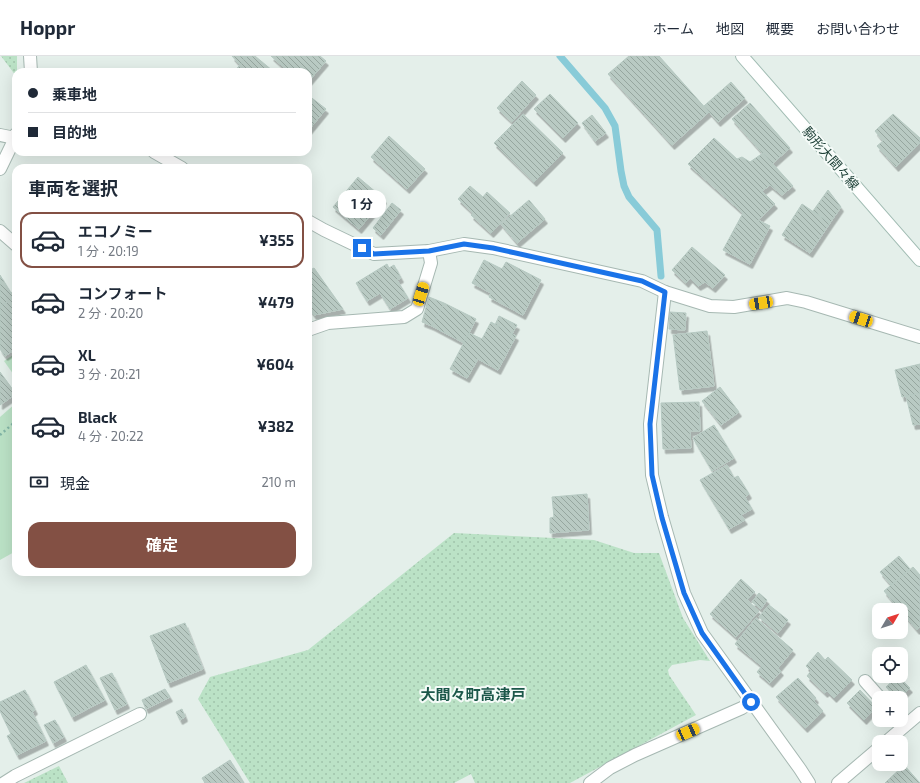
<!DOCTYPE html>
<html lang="ja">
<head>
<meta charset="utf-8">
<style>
	body { margin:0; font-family:"Exo 2","Noto Sans JP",sans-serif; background:#f2f2f3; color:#1f2937; height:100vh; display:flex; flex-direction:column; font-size:15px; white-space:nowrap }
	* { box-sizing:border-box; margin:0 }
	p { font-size:13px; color:#747a83 }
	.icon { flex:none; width:22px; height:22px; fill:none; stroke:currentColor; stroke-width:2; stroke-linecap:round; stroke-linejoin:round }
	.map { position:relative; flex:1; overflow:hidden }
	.details { position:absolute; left:12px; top:108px; width:300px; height:412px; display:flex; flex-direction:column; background:#fff; border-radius:12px; box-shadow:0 4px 16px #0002 }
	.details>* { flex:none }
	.top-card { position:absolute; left:12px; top:12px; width:300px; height:88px; border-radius:12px; box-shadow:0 4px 16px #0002; display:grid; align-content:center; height:88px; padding:0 16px; background:#fff }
	.needle { width:26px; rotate:51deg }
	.tools { position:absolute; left:872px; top:547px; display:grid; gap:8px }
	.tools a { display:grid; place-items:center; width:36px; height:36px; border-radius:8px; background:#fff; box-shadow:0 4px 16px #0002; font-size:20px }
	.end { position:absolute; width:18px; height:18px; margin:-9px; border:5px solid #1a73e8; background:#fff; box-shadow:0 0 0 2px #fff }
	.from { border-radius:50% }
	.bubble { position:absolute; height:28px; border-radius:12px; background:#fff; box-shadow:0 4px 16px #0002; font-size:13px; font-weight:700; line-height:28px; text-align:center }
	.car { position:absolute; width:12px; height:24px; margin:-12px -6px; border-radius:5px; box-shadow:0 0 3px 1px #0007; background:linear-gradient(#f5c518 24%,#345 0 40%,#f5c518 0 76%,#345 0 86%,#f5c518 0) }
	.top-card b { display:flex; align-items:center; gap:14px; height:38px; font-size:15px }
	.top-card b+b { border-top:1px solid #e0e1e3 }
	.top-card i { width:10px; height:10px; background:#1f2937 }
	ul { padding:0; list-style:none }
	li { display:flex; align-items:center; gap:12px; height:56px; margin:0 8px 6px; padding:0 8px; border:2px solid transparent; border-radius:12px }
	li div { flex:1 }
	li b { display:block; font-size:15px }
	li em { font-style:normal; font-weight:700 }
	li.current { border-color:#835044 }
	li>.icon { width:36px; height:36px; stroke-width:1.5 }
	h2 { padding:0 16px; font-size:18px; line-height:48px }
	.pay { display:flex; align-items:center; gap:10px; height:44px; padding:0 16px; font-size:15px }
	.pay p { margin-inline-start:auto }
	.primary-button { display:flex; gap:8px; margin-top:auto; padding:8px 16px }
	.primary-button a { flex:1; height:46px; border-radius:12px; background:#835044; color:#fff; font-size:16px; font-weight:700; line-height:46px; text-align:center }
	header { display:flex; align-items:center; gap:24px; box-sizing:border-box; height:56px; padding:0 20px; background:#fff; border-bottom:1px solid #e0e1e3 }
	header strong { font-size:19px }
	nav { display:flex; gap:22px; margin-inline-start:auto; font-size:14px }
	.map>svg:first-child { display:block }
	.grass { fill:url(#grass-dots) }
	.park { fill:#bbe2c6 }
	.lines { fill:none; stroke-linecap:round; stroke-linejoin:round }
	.stream { stroke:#88cbd8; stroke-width:7 }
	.building { fill:url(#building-back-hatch); stroke:#b6c9c2; filter:url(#shadow) }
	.service-casing { stroke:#a6b8b2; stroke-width:14 }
	.minor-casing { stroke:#a6b8b2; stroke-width:14 }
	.secondary-casing { stroke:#a1bcb3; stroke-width:14 }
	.path { stroke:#82b5a6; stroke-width:2.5; stroke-dasharray:2 3; stroke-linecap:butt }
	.service { stroke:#fff; stroke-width:12 }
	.minor { stroke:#fff; stroke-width:12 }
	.secondary { stroke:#fff; stroke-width:12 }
	.route { stroke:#1a73e8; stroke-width:5 }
	.labels { text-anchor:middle; stroke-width:4; stroke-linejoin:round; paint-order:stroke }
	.street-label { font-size:13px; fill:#21433a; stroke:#f5fbf8 }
	.quarter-label { font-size:15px; font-weight:bold; fill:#1b5749; stroke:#f5fbf8 }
</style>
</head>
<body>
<header>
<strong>Hoppr</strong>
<nav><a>ホーム</a><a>地図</a><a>概要</a><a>お問い合わせ</a></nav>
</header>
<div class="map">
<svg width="920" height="727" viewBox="0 0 920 727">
	<defs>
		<pattern id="grass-dots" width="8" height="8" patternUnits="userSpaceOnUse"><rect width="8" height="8" fill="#bbe2c6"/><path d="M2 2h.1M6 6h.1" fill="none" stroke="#a0c3ab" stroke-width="1.8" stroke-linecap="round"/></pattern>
		<pattern id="building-back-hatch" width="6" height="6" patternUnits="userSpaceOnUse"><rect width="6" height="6" fill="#b9cac3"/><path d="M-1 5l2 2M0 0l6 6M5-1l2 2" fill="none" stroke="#96a69f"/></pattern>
		<filter id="shadow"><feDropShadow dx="2.5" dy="4.5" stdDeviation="0" flood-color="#0004"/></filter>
	</defs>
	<rect width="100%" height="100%" fill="#e4efea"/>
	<g class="grass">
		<polygon points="1,0 17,0 17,16 16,16 16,20"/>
		<polygon points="454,477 594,484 634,497 659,497 683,562 710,605 700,604 672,609 668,614 669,619 696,659 570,727 475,727 471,718 454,727 250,727 198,643 210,621 308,594"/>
		<polygon points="59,710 68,727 24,727"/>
	</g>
	<g class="park">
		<polygon points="16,297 16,322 4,305"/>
		<polygon points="16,347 16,495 0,504 0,361"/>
	</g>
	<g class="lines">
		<polyline class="stream" points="560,0 605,52 615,70 621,115 624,130 629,141 657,174 661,220"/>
	</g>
	<g class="building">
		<polygon points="232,0 247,0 240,9"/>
		<polygon points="247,0 255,0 273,15 273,16 234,16"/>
		<polygon points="271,0 320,0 326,5 308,26 308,16 289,16"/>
		<polygon points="629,0 659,0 709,56 672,89 608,18"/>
		<polygon points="522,25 536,39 512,66 497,52"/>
		<polygon points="731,26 745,42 718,66 704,50"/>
		<polygon points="550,38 578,67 563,82 534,53"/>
		<polygon points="308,39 326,53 308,75"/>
		<polygon points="750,47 790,92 772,108 732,63"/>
		<polygon points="523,58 563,97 534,126 494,87"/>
		<polygon points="893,58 920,82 920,87 896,111 877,90 883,85 875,75"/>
		<polygon points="592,59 606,77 595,85 582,67"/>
		<polygon points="389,80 425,113 407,133 371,101"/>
		<polygon points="714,82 737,103 742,101 750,106 763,97 793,130 782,139 770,129 762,135 775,148 758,164 770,170 750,208 723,194 743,157 688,108"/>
		<polygon points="358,121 384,143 359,173 333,151"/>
		<polygon points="470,130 483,141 487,136 510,157 491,177 471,159 473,157 458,143"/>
		<polygon points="828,134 841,151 830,167 813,155"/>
		<polygon points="529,144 545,163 517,187 501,168"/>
		<polygon points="392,147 401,154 381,179 373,172"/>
		<polygon points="802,148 830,167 810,197 782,179"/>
		<polygon points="692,191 725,219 713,232 705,226 698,230 690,222 686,227 672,214"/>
		<polygon points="484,204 502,213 506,206 541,224 523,259 489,241 491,237 472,227"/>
		<polygon points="387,208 389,212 394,209 401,222 397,224 408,242 390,253 380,237 367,245 356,227"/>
		<polygon points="314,212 343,253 314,259 308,251 308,215"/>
		<polygon points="0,219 11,237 16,234 16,240 0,251"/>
		<polygon points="16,240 16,293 5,300 0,293 0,251"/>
		<polygon points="429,241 444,247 432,270 422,266"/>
		<polygon points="444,247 476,263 464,287 432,270"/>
		<polygon points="670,256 686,257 685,274 669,273"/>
		<polygon points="499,260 517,269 512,278 495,269"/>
		<polygon points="491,266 516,280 498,314 478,303 467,322 450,313 469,277 482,283"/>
		<polygon points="707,275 714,330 680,334 673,279"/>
		<polygon points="920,308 920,337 902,341 895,314"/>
		<polygon points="0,316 16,338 0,349"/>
		<polygon points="720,331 739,356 721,369 702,345"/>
		<polygon points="920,337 920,368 913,369 906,340"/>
		<polygon points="699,346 700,375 690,375 691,392 663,393 661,347"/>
		<polygon points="714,369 734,402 712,415 693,382"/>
		<polygon points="727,409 734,422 738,420 749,438 745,441 752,453 741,459 745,464 729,473 700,424"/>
		<polygon points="587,438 589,474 550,477 550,462 554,461 552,441"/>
		<polygon points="899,500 910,513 891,529 880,516"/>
		<polygon points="913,511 920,519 920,571 917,574 884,535"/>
		<polygon points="741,523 755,536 747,544 759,555 736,581 710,558"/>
		<polygon points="759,537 767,544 761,553 752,546"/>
		<polygon points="769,549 788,564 778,577 759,561"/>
		<polygon points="756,562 793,594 778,612 781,615 770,627 757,616 762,610 735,588"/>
		<polygon points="185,567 203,613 168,627 150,580"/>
		<polygon points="818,596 825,604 828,601 852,624 834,642 827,635 825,637 807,620 811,615 806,610"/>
		<polygon points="86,609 105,644 72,661 54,626"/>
		<polygon points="112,617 127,648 115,654 100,622"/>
		<polygon points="898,620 910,632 899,642 896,642 886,631"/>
		<polygon points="798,622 816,642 814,645 823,655 805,672 776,641"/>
		<polygon points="165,633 170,641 146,653 142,644"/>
		<polygon points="25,634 35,654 32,656 46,685 17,699 7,680 11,678 0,655 0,646"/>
		<polygon points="860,634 876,651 864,664 847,647"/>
		<polygon points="182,653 185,661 180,664 176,656"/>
		<polygon points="55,664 64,681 53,687 44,669"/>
		<polygon points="230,704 244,727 205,727 202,722"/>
		<polygon points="904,709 920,727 885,727"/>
	</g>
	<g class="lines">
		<g class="service-casing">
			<polyline id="service" points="865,625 880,642"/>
		</g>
		<g class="minor-casing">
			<g id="minor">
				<polyline points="30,0 31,16"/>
				<polyline points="0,79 15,82"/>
				<polyline points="154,96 182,112"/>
				<polyline points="0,113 15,82 16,78"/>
				<polyline points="308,165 324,174 374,198 429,195 464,188 493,192 642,225 665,236 710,250 734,251 787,242 806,246 920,281"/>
				<polyline points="0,175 16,189"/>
				<polyline points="665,236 650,368 652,419 662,461 684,537 702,577 800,713 809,727"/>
				<polyline points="308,274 328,267 404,261 417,253 431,207 429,195"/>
				<polyline points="886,686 920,657"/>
				<polyline points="4,727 15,720 140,658"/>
				<polyline points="590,727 610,712 635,699 742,652 751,646"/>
				<polyline points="838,727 879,692"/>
			</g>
		</g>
		<g class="secondary-casing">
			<polyline id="secondary" points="742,0 920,204"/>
		</g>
		<polyline class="path" points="0,379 16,365"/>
		<use href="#service" class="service"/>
		<use href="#minor" class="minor"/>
		<use href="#secondary" class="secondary"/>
	</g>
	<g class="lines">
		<polyline class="route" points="362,192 374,198 429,195 464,188 493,192 642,225 665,236 650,368 652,419 662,462 684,537 702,577 751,646"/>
	</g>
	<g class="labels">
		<g class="street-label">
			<text transform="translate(831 102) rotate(49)" y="5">駒形大間々線</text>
		</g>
		<g class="quarter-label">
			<text x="473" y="644">大間々町高津戸</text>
		</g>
	</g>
</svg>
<div class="tools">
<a><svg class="needle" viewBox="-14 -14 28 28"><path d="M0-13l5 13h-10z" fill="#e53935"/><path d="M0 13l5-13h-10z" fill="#747a83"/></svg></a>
<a><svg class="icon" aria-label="locate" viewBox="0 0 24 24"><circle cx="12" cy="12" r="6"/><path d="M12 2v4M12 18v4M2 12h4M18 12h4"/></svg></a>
<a>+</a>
<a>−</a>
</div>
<i class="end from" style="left:751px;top:646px"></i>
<i class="end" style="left:362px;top:192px"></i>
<div class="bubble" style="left:338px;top:134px;width:48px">1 分</div>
<i class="car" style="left:421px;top:238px;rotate:17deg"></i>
<i class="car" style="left:761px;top:247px;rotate:261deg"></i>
<i class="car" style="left:861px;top:263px;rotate:288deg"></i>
<i class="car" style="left:688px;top:676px;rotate:66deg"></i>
<div class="top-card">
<b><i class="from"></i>乗車地</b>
<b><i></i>目的地</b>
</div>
<section class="details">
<h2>車両を選択</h2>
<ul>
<li class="current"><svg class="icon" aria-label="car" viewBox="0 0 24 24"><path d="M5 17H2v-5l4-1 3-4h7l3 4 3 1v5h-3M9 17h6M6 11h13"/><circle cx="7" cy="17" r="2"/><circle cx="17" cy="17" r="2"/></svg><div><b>エコノミー</b><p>1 分 · 20:19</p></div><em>¥355</em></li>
<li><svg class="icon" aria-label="car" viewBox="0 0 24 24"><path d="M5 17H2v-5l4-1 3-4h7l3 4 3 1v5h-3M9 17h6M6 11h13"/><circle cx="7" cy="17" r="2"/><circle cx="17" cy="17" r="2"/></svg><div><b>コンフォート</b><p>2 分 · 20:20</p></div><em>¥479</em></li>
<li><svg class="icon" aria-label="car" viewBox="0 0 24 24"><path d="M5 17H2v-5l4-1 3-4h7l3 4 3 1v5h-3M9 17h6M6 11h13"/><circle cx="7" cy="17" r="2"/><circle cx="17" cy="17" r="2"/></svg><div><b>XL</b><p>3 分 · 20:21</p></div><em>¥604</em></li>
<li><svg class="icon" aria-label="car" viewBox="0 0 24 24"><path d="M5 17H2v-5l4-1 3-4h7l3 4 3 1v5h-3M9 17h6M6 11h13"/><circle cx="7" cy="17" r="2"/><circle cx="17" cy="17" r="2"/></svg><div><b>Black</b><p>4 分 · 20:22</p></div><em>¥382</em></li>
</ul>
<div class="pay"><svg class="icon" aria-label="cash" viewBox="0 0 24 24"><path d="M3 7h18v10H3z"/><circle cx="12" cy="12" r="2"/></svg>現金<p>210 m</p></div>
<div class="primary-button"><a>確定</a></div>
</section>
</div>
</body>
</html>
